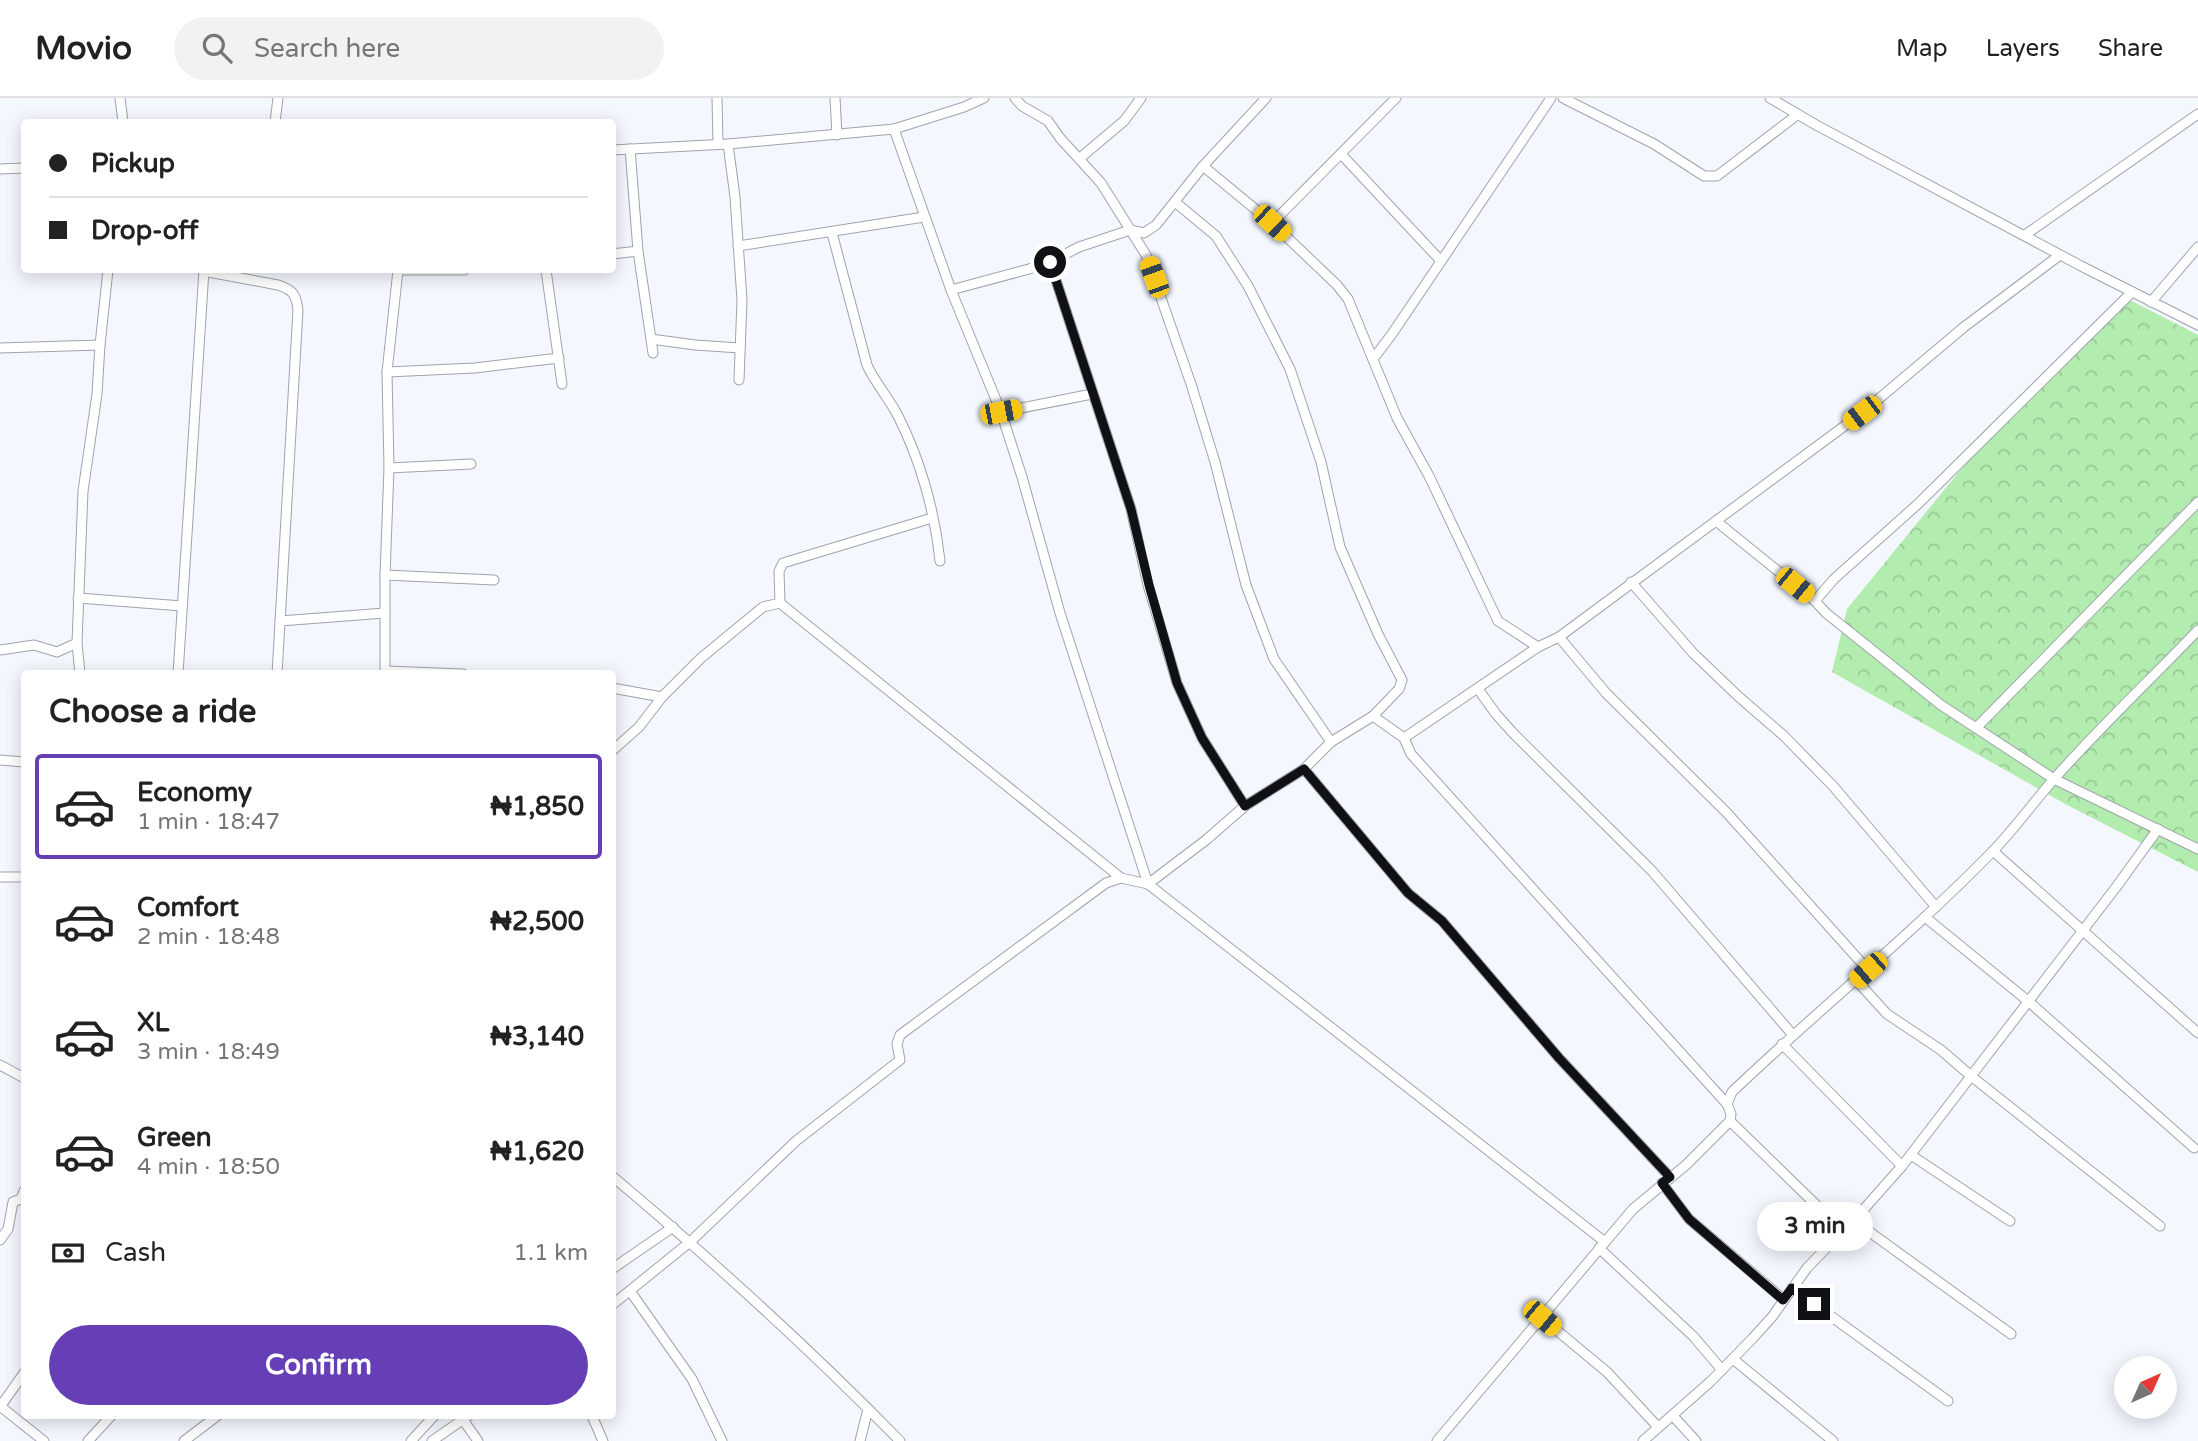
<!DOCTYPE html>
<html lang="en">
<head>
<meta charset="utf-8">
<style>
	body { margin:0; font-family:"Varela Round",sans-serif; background:#f2f2f2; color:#222; height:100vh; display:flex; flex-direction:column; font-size:26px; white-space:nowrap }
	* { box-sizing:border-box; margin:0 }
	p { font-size:23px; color:#767676 }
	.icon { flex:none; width:38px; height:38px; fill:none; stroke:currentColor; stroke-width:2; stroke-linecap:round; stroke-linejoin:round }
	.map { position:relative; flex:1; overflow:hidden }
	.sheet { position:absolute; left:21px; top:572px; width:595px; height:749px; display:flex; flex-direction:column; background:#fff; border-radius:7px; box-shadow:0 4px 18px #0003 }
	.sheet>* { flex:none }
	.top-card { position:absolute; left:21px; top:21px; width:595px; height:154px; border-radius:7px; box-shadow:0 4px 18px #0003; display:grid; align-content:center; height:154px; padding:0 28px; background:#fff }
	.needle { width:46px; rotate:45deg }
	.tools { position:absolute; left:2114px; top:1258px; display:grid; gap:14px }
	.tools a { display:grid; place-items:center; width:63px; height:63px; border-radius:50%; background:#fff; box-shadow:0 4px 18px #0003; font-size:35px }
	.end { position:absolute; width:32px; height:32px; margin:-16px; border:9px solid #0f1115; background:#fff; box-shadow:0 0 0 4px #fff }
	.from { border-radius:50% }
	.bubble { position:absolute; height:49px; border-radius:24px; background:#fff; box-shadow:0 4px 18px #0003; font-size:23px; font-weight:800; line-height:49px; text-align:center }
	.car { position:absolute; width:21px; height:42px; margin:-21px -10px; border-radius:9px; box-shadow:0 0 5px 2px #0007; background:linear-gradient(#f5c518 24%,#345 0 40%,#f5c518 0 76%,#345 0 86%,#f5c518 0) }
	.top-card b { display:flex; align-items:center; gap:24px; height:66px; font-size:26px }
	.top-card b+b { border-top:2px solid #e0e0e0 }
	.top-card i { width:18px; height:18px; background:#222 }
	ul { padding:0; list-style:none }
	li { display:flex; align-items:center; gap:21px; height:105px; margin:0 14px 10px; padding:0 14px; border:4px solid transparent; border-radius:7px }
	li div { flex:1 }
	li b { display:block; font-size:26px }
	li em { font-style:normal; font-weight:800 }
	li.on { border-color:#663fb7 }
	li>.icon { width:63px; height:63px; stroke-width:1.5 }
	h2 { padding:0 28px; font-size:32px; line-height:84px }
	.pay { display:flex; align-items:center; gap:18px; height:77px; padding:0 28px; font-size:26px }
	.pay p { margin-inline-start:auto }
	.button { display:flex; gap:14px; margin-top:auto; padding:14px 28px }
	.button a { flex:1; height:80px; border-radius:42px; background:#663fb7; color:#fff; font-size:28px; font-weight:800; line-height:80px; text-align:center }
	header { display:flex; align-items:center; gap:42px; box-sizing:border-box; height:98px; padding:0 35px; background:#fff; border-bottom:2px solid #e0e0e0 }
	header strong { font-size:33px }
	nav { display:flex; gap:38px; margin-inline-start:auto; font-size:24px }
	.search { width:490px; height:63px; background:#f2f2f2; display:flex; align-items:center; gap:18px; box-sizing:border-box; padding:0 24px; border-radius:38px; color:#767676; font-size:26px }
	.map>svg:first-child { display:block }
	.forest { fill:url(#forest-crowns) }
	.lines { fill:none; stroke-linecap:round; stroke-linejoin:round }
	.street-casing { stroke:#9ea3ad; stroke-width:11 }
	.street { stroke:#fff; stroke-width:9 }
	.route { stroke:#0f1115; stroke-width:9 }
</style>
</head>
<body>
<header>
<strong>Movio</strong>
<div class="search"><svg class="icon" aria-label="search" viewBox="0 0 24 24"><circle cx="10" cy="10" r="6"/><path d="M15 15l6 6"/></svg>Search here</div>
<nav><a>Map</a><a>Layers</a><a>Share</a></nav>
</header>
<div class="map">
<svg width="2198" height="1343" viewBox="0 0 2198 1343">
	<defs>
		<pattern id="forest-crowns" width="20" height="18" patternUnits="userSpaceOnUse" patternTransform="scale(1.75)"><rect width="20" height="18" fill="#b2ecae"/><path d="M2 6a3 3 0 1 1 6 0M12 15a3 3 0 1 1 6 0" fill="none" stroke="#98c995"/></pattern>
	</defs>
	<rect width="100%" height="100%" fill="#f4f8fe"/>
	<polygon class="forest" points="2122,198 2198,237 2198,774 2067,707 1832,574 1847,511 1998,326"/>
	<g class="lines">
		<g class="street-casing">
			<g id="street">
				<polyline points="120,0 123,24"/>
				<polyline points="717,0 718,46"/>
				<polyline points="835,0 837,37"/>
				<polyline points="1015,0 1022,8 1048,23 1060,40 1101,85 1146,157 1191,286 1215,364 1246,487 1274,561 1331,644"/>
				<polyline points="1563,0 1654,46 1704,78 1717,78 1797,17"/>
				<polyline points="1770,0 1818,28 2081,168 2198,227"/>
				<polyline points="275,24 278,0"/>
				<polyline points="894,31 951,192 1001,314 1022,379 1060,515 1148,786"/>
				<polyline points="728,46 735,99 742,202 739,282"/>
				<polyline points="630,51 638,153 653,255"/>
				<polyline points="612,52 728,46 894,31 964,9 984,0"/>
				<polyline points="1341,56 1441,163"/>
				<polyline points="1080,60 1124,23 1141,0"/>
				<polyline points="1203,68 1266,0"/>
				<polyline points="0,71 24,70"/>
				<polyline points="1175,104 1216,138 1248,188 1290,271 1321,364 1340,449 1378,536 1402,582 1399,591 1373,618"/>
				<polyline points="1272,125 1396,0"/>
				<path d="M832,135L867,267C875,285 889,300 898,318C920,361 935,414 940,463"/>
				<polyline points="2025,137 2198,16"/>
				<polyline points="738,148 924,119"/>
				<polyline points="612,156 638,153"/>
				<polyline points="1050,164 1131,411 1148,487 1177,585 1202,640 1245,708"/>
				<polyline points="398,172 464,172"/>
				<polyline points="546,172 562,286"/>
				<path d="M203,173L278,187C293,192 296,196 298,212L277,576"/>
				<polyline points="951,192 1029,171 1050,164 1079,149 1130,132 1144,135 1156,127 1203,68 1272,125 1337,187 1348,201 1397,320 1429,378 1498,523 1538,549"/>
				<polyline points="2132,194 1919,405 1834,481 1815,503 1826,515 1941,607 2054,681 2198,751"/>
				<polyline points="2151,204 2198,149"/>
				<polyline points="651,241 695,247 740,250"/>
				<polyline points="0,250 100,247"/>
				<polyline points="1373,261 1392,236 1551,0"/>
				<polyline points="387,274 475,270 559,260"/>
				<polyline points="1001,314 1092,296"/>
				<polyline points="389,370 471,366"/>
				<polyline points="1716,423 1815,503"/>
				<polyline points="385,477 494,482"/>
				<polyline points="1631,484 1693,555 1739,599 1784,638 1833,688 1936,809"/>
				<polyline points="78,500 182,508"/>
				<polyline points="780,505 1121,780"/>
				<polyline points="280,523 385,515"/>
				<polyline points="1559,539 1606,595 1727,715 1868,872"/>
				<polyline points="77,545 80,576"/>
				<polyline points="0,552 34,547 57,554 77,545 83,393 97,296 100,247 108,172"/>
				<polyline points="386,573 463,576"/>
				<polyline points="178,576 204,172"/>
				<polyline points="385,576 385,477 389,370 387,274 398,172"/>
				<polyline points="612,590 662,599"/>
				<polyline points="1478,591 1496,616 1513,635 1652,773 1792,936"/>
				<polyline points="1976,630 2198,404"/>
				<polyline points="1404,640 1411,656 1727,1006"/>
				<polyline points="612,653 639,629 662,599 701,560 763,509 780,505 779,473 783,465 932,420"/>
				<polyline points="0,662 24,664"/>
				<polyline points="1304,671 1408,795 1442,823 1559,960 1670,1079"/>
				<polyline points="1993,753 2198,935"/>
				<polyline points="0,779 24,779"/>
				<polyline points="1148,786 1206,742 1245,708 1304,671 1331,644 1373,618 1404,640 1538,549 1559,539 1862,315 1964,229 2060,157"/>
				<polyline points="1925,819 2028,903 2194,1050"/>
				<polyline points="1856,882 1887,916 1941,952 1971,978 2160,1128"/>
				<polyline points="1782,946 1902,1068"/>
				<polyline points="0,967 24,980"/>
				<polyline points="1730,1023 1843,1133"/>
				<polyline points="1911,1057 2010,1123"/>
				<path d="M612,1078C712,1162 809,1250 900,1343"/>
				<polyline points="1662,1085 1689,1121 1783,1201"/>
				<polyline points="1853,1122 2011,1236"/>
				<polyline points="0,1142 8,1131 13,1104 21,1101 24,1093"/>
				<polyline points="1599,1150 1693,1238 1722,1272"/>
				<polyline points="612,1171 673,1129"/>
				<polyline points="1792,1190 1948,1303"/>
				<polyline points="630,1193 692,1281 722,1343"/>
				<polyline points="612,1207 690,1144 796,1043 900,962 897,946 900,937 1106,785 1121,780 1148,786 1605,1144"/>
				<polyline points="1542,1220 1607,1274 1658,1329"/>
				<polyline points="1733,1261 1833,1343"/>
				<polyline points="0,1308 44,1343"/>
				<polyline points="0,1309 24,1275"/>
				<polyline points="592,1318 603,1343"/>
				<polyline points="1673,1318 1696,1343"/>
				<polyline points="461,1319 478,1343"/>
				<polyline points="88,1343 111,1318"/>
				<polyline points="184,1343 217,1318"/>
				<polyline points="411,1343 434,1318"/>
				<polyline points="432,1343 468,1318"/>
				<polyline points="860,1343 868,1311"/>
				<path d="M1437,1343L1633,1111L1686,1067L1730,1023L1731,1016L1727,1006L1732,994C1818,912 1910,838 1993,753C2015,730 2033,705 2054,681C2100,629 2150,582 2198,532"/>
				<polyline points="1643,1343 1710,1284 1752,1241 1772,1219 1807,1170 1864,1111 1902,1068 2117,788 2158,731"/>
			</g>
		</g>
		<use href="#street" class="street"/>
	</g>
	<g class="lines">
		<polyline class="route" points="1050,164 1131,411 1149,487 1177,585 1202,640 1245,708 1304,671 1408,795 1442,823 1559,960 1670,1079 1662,1085 1689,1121 1783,1202 1792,1190 1814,1206"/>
	</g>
</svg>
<div class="tools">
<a><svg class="needle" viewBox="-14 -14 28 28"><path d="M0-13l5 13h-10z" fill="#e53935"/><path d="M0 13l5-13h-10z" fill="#767676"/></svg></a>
</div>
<i class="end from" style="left:1050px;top:164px"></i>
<i class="end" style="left:1814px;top:1206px"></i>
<div class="bubble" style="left:1757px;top:1104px;width:116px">3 min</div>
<i class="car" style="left:1272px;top:125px;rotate:133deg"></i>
<i class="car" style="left:1154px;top:179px;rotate:340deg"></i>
<i class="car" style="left:1001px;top:314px;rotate:79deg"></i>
<i class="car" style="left:1862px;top:315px;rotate:233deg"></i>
<i class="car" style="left:1795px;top:487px;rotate:129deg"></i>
<i class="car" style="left:1868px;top:872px;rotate:229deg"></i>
<i class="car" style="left:1542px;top:1220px;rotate:130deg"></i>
<div class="top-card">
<b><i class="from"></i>Pickup</b>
<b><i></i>Drop-off</b>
</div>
<section class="sheet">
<h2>Choose a ride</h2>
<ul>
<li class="on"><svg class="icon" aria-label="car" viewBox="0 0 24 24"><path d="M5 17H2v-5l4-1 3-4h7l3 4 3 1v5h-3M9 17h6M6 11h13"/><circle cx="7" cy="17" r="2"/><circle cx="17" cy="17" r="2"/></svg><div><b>Economy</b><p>1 min · 18:47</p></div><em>₦1,850</em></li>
<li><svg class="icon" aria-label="car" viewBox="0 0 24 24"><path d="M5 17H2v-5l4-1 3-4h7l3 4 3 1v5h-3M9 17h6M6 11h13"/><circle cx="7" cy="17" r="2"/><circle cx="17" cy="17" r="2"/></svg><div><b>Comfort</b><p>2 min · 18:48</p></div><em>₦2,500</em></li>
<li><svg class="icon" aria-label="car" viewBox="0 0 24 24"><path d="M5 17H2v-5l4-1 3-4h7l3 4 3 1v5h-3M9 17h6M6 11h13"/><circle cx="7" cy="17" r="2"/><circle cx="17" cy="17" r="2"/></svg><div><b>XL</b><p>3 min · 18:49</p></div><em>₦3,140</em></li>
<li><svg class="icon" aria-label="car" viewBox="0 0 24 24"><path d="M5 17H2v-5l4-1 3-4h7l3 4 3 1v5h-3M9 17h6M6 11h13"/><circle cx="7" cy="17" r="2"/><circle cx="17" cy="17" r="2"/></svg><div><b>Green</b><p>4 min · 18:50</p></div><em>₦1,620</em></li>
</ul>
<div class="pay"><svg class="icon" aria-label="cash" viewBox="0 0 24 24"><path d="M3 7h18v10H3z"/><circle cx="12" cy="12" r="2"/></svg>Cash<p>1.1 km</p></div>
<div class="button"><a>Confirm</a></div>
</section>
</div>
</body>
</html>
